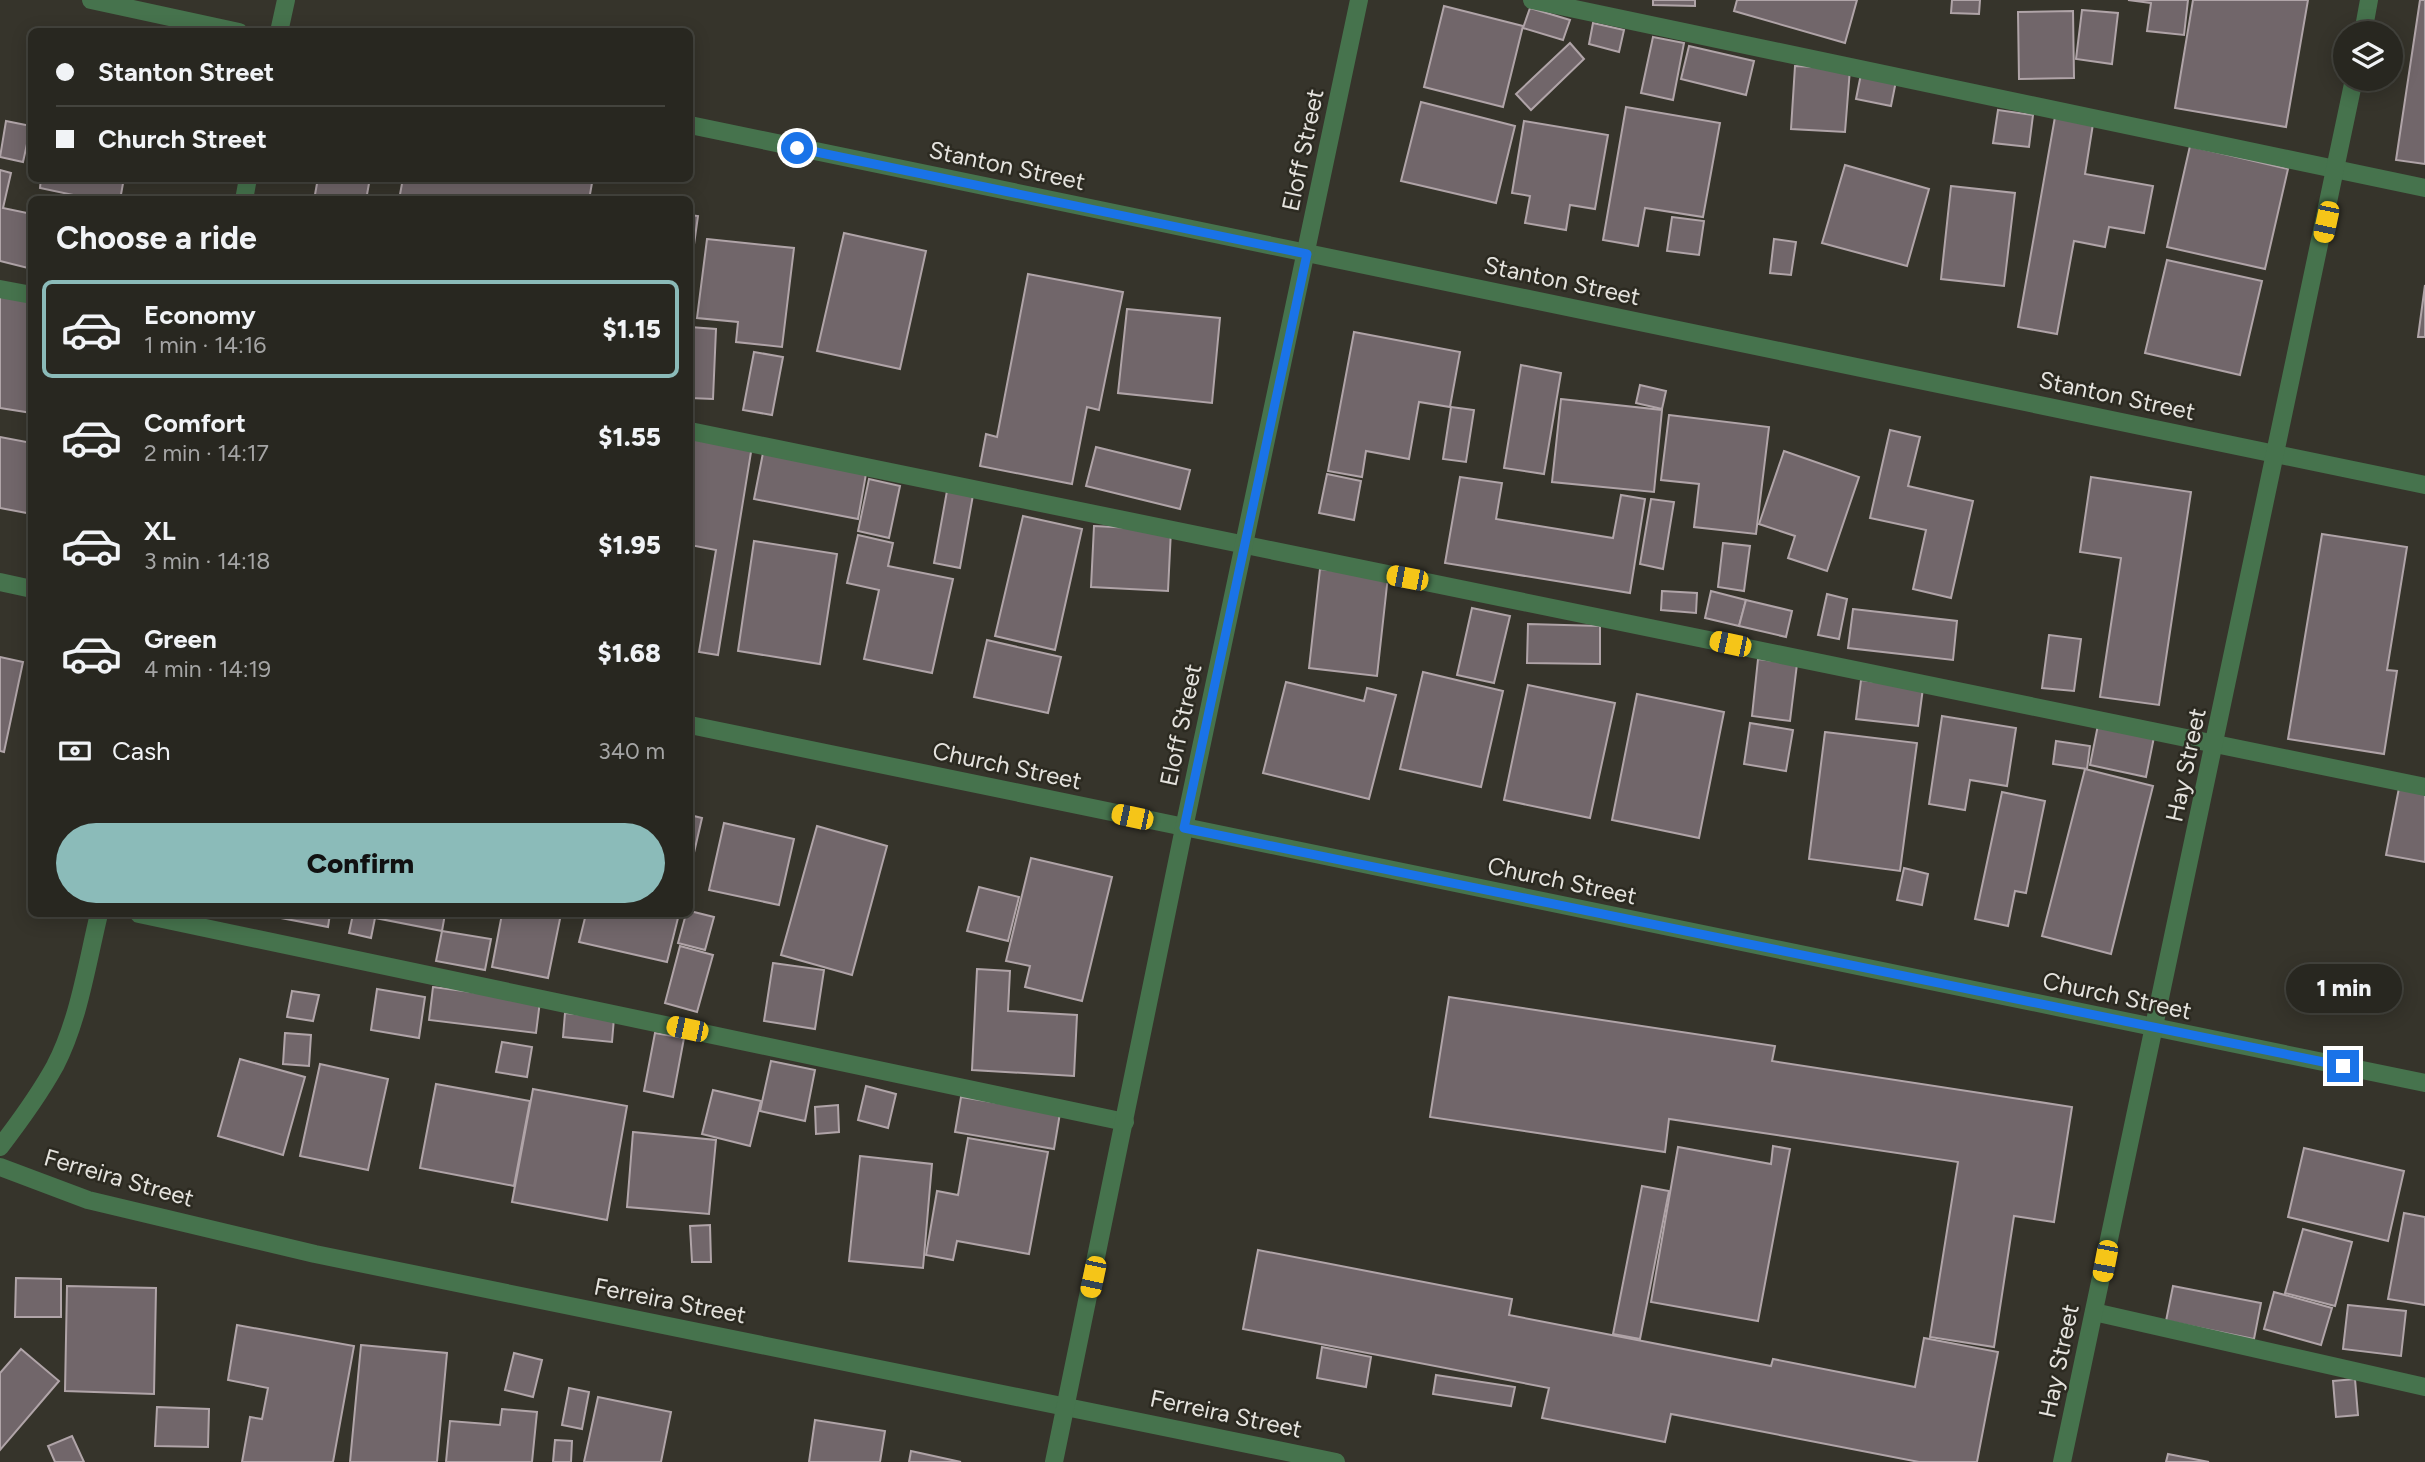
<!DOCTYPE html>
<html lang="en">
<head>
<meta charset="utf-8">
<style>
	body { margin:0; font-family:Figtree,sans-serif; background:#34332d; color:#f1f3f6; height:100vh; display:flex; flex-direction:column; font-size:26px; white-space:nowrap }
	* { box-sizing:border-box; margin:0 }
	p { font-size:23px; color:#a5a5a5 }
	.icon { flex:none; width:38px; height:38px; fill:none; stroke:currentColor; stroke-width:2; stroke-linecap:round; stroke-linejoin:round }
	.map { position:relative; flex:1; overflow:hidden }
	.side { position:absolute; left:28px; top:196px; width:665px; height:721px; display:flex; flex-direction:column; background:#282720; border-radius:10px; box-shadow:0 4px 18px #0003,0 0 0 2px #44443e }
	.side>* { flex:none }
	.banner { position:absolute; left:28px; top:28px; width:665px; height:154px; border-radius:10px; box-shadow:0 4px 18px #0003,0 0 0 2px #44443e; display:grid; align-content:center; height:154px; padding:0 28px; background:#282720 }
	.buttons { position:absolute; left:2333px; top:21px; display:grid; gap:14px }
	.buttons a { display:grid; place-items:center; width:70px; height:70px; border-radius:50%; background:#282720; box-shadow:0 4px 18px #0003,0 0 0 2px #44443e; font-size:35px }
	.end { position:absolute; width:32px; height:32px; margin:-16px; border:9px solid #1a73e8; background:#fff; box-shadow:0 0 0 4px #fff }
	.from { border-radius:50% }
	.bubble { position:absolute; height:49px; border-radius:24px; background:#282720; box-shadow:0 4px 18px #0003,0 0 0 2px #44443e; font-size:23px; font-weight:800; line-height:49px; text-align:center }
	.car { position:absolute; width:21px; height:42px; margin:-21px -10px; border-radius:9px; box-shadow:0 0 5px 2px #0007; background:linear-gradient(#f5c518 24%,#345 0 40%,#f5c518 0 76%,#345 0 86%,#f5c518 0) }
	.banner b { display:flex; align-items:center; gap:24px; height:66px; font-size:26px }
	.banner b+b { border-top:2px solid #44443e }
	.banner i { width:18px; height:18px; background:#f1f3f6 }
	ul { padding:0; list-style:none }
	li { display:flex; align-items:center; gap:21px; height:98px; margin:0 14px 10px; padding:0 14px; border:4px solid transparent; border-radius:10px }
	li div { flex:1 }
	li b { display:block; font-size:26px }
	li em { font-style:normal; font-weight:800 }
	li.active { border-color:#8bbbb9 }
	li>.icon { width:63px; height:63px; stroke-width:1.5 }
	h2 { padding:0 28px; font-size:32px; line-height:84px }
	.pay { display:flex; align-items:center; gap:18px; height:77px; padding:0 28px; font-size:26px }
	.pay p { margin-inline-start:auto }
	.primary-button { display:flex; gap:14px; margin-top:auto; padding:14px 28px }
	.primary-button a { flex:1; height:80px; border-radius:42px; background:#8bbbb9; color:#111; font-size:28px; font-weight:800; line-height:80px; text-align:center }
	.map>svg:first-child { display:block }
	.building { fill:#71666a; stroke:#b0a4a8; stroke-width:2 }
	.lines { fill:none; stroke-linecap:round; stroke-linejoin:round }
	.service { stroke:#46734d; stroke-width:18 }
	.minor { stroke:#46734d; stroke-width:18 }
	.route { stroke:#1a73e8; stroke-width:9 }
	.labels { text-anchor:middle; stroke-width:5; stroke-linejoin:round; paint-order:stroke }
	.street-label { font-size:24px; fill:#e5e3de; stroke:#2c2a21 }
</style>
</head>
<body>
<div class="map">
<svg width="2425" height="1462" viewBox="0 0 2425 1462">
	<rect width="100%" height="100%" fill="#36342b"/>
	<g class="building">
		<polygon points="1653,0 1695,0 1695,6 1653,5"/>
		<polygon points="1737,0 1857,0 1845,43 1734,11"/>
		<polygon points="1952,0 1980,0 1979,14 1951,13"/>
		<polygon points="2128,0 2188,0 2184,35 2147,31 2151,3"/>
		<polygon points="2193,0 2308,0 2286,127 2175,108"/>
		<polygon points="2420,0 2425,0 2425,164 2396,160"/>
		<polygon points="1444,6 1523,26 1503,107 1424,87"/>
		<polygon points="1530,8 1570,20 1563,40 1523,28"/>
		<polygon points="2082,10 2118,13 2112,64 2076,59"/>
		<polygon points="2073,11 2074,78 2019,79 2018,12"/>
		<polygon points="1593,23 1624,30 1619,52 1589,44"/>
		<polygon points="1653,37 1684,43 1673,100 1641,93"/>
		<polygon points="1570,43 1584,59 1531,110 1516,94"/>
		<polygon points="1689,46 1754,61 1746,95 1681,79"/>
		<polygon points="1795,66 1850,69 1845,132 1791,129"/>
		<polygon points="1861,74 1896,81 1891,106 1856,99"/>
		<polygon points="1421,102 1515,126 1496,203 1401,181"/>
		<polygon points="1626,107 1720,123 1703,217 1645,208 1638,246 1603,240"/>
		<polygon points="1998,110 2033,115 2029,147 1993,143"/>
		<polygon points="2055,117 2093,124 2085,174 2153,186 2144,233 2109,227 2105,247 2074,241 2057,334 2018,327"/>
		<polygon points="6,121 31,126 23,162 0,157"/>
		<polygon points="1524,121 1608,135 1595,209 1570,205 1566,230 1525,223 1530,196 1512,193"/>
		<polygon points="2190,146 2288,169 2265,269 2167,247"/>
		<polygon points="1845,165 1929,189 1907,266 1822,243"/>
		<polygon points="0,170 11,173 3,208 32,214 32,269 0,261"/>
		<polygon points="41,178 124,178 120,200 97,200 40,188"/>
		<polygon points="318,178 370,178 366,200 314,200"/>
		<polygon points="403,178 569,178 592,183 589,200 399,200"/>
		<polygon points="1951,186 2015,193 2004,286 1941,279"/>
		<polygon points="690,215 698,216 690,273"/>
		<polygon points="1672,217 1704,221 1699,255 1667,251"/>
		<polygon points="844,233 926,251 900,369 817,351"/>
		<polygon points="707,239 794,248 782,347 736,342 738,322 697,318"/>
		<polygon points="1774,239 1796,242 1791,275 1770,273"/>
		<polygon points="2167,260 2262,281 2240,375 2145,353"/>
		<polygon points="1028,274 1123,292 1099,410 1087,407 1072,484 980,466 986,434 997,437"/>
		<polygon points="2425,285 2425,337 2418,337"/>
		<polygon points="0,296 32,300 32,413 0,408"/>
		<polygon points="1127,309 1220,318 1212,403 1118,393"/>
		<polygon points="690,327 716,329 713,399 690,398"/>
		<polygon points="1354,332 1460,352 1450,407 1419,402 1409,459 1366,451 1362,477 1328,471"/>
		<polygon points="754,352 783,357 772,415 743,410"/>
		<polygon points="1521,365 1561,373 1544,474 1504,468"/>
		<polygon points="1640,385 1666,391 1662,409 1636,403"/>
		<polygon points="1561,399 1662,410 1654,492 1552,482"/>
		<polygon points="1451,407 1474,410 1466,462 1443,459"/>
		<polygon points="1669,415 1769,427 1756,534 1694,527 1699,484 1661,480"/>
		<polygon points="1890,430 1920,437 1908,486 1973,501 1951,598 1913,589 1926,530 1870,518"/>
		<polygon points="690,436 752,446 718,655 699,652 716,550 690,545"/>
		<polygon points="0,437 32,443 32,514 0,508"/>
		<polygon points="1096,447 1190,470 1180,509 1086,486"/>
		<polygon points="1784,451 1859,477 1827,571 1788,558 1795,536 1759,524"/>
		<polygon points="763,453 866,474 858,519 754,499"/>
		<polygon points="1327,474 1361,481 1354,520 1319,513"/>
		<polygon points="1460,477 1502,483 1496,519 1613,538 1621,495 1645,499 1630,593 1445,563"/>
		<polygon points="2091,477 2191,492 2159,705 2100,697 2121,558 2080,552"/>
		<polygon points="869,479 900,486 889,538 858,531"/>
		<polygon points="947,491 973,495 960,568 934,563"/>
		<polygon points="1651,499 1674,502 1663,569 1640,564"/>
		<polygon points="1023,516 1082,529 1055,650 995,636"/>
		<polygon points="1094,526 1171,530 1168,591 1091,587"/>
		<polygon points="2322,534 2407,547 2387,670 2397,671 2384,754 2288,739"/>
		<polygon points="858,535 893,543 888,566 953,579 932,673 864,659 879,590 847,583"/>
		<polygon points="754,541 837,554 820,664 738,651"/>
		<polygon points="1723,543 1750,546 1744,591 1718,587"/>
		<polygon points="1320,569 1388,576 1377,676 1309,668"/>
		<polygon points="1662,591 1697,593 1696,613 1661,610"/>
		<polygon points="1711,591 1746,600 1739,626 1705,618"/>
		<polygon points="1827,594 1847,599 1839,639 1818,635"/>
		<polygon points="1746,600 1792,611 1786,637 1739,626"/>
		<polygon points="1472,608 1510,616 1494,683 1457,675"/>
		<polygon points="1853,609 1957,621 1953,660 1848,648"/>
		<polygon points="1528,624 1600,626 1600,664 1527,663"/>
		<polygon points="2049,635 2081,639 2074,691 2042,688"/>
		<polygon points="987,640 1061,657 1048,713 974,697"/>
		<polygon points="0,657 23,662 4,752 0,751"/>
		<polygon points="1758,659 1797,664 1790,721 1752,716"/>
		<polygon points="1423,672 1503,691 1481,787 1400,769"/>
		<polygon points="1861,680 1923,688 1918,726 1856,719"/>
		<polygon points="1286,682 1364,701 1367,688 1396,695 1369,799 1263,773"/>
		<polygon points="1528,685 1615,703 1590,818 1504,800"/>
		<polygon points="1637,694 1724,712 1699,838 1612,820"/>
		<polygon points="1942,716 2016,728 2007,786 1970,780 1965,810 1929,804"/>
		<polygon points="1750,723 1793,730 1786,771 1744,764"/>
		<polygon points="2098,725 2154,737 2146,777 2090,765"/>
		<polygon points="1825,732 1917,743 1900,871 1809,859"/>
		<polygon points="2056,741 2090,746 2087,769 2053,764"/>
		<polygon points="2085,769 2153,786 2111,954 2042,936"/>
		<polygon points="2399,788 2425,793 2425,862 2386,855"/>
		<polygon points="2002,792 2045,801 2026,893 2015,891 2008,926 1975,919"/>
		<polygon points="690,815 702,818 690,870"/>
		<polygon points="724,823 794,839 779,905 709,890"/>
		<polygon points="817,826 887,846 852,975 781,955"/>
		<polygon points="1031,858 1112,877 1082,1001 1025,987 1030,966 1006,961"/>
		<polygon points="1904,868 1928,874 1922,905 1897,900"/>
		<polygon points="979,887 1019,897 1008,941 967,931"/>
		<polygon points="690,911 714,917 705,950 678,943 686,914"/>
		<polygon points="260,914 330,914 328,927"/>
		<polygon points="353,914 445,914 442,931 375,918 371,938 349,933"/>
		<polygon points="502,914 561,914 548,978 492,967"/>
		<polygon points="586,914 679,914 667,962 579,942"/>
		<polygon points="442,931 491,939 485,970 436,961"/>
		<polygon points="680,946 713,955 697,1012 665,1003"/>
		<polygon points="773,963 824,970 815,1029 764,1021"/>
		<polygon points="977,969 1010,971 1008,1011 1077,1015 1074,1076 972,1070"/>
		<polygon points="433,987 540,1001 536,1033 429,1020"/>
		<polygon points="377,989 425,997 419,1038 371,1030"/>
		<polygon points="292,991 319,995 313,1021 287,1017"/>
		<polygon points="1449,997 1775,1046 1772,1061 2072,1107 2054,1222 2014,1216 1994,1347 1930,1337 1958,1162 1669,1119 1665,1152 1430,1117"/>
		<polygon points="565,1013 614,1018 612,1042 563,1037"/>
		<polygon points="285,1033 311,1035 309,1066 283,1064"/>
		<polygon points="655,1033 684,1038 673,1097 644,1091"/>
		<polygon points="502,1042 532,1047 527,1077 496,1072"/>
		<polygon points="240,1059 305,1077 283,1155 218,1136"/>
		<polygon points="771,1061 815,1070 805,1121 760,1111"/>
		<polygon points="320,1064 388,1079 368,1170 300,1156"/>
		<polygon points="436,1084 530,1101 514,1186 420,1168"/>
		<polygon points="866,1086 896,1094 888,1128 858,1120"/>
		<polygon points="533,1089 627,1106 607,1220 512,1202"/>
		<polygon points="713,1090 761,1101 750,1146 702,1134"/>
		<polygon points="961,1097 1060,1113 1054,1149 955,1132"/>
		<polygon points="838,1105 839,1132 816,1134 815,1107"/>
		<polygon points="633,1132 716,1140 709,1214 627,1207"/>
		<polygon points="968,1138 1048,1152 1029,1254 957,1241 953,1260 926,1255 937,1191 958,1195"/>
		<polygon points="1773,1146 1790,1149 1758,1321 1651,1302 1678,1147 1771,1164"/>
		<polygon points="2304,1148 2404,1171 2388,1241 2288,1217"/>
		<polygon points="860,1156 932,1164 923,1268 849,1261"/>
		<polygon points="1642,1186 1669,1191 1640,1339 1613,1334"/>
		<polygon points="2404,1213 2425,1217 2425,1305 2388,1299"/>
		<polygon points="710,1225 711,1262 692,1262 690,1226"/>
		<polygon points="2303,1229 2352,1242 2335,1306 2285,1293"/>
		<polygon points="1258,1250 1512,1299 1509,1315 1771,1366 1773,1359 1915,1387 1924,1338 1998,1352 1977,1462 1919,1462 1671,1414 1665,1442 1542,1418 1549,1388 1243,1329"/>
		<polygon points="16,1278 61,1279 61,1317 15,1317"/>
		<polygon points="67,1286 156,1288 154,1394 65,1391"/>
		<polygon points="2173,1286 2261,1303 2254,1339 2166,1321"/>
		<polygon points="2274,1292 2332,1308 2321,1345 2264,1329"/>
		<polygon points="2348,1305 2406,1311 2401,1356 2343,1349"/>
		<polygon points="237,1325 354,1346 333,1462 242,1462 250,1417 262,1419 268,1388 228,1380"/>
		<polygon points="361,1345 447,1353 437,1462 350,1462"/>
		<polygon points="1322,1347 1371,1357 1366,1387 1317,1378"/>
		<polygon points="21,1349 59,1381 0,1450 0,1373"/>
		<polygon points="514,1353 542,1360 533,1397 505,1390"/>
		<polygon points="1436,1375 1515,1387 1511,1406 1433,1394"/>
		<polygon points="2355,1379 2358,1415 2336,1417 2333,1381"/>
		<polygon points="569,1388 589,1392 582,1429 562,1425"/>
		<polygon points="598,1397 671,1412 661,1462 584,1462"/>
		<polygon points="157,1407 209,1409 208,1447 155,1446"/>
		<polygon points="502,1409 537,1412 532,1462 446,1462 450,1421 500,1425"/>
		<polygon points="815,1420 885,1431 880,1462 809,1462"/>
		<polygon points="72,1436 84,1462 55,1462 48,1446"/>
		<polygon points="555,1440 572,1441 571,1462 553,1462"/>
		<polygon points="911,1451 961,1462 909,1462"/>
		<polygon points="2168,1454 2209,1462 2166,1462"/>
	</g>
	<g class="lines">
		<g class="service">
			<polyline points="1532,0 2425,188"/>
			<polyline points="0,289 32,295"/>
			<polyline points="690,431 2425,787"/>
			<polyline points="139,914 1125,1122"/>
			<polyline points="2094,1312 2425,1387"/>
		</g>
		<g class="minor">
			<polyline points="91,0 239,32"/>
			<polyline points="279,32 286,0"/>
			<polyline points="2363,33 2369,0"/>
			<polyline points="690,125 2425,485"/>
			<polyline points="244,200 248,178"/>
			<polyline points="0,582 32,589"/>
			<polyline points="690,725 2425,1083"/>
			<path d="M0,1147C20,1121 39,1095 55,1066C79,1020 87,963 99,914"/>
			<polyline points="0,1167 88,1200 315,1254 1336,1462"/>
			<polyline points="1054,1462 1184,828 1359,0"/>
			<polyline points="2062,1462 2354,79"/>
		</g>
	</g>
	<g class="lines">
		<polyline class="route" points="797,148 1307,254 1184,828 2343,1066"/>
	</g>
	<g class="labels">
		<g class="street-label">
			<text transform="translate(1303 150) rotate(-78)" y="8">Eloff Street</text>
			<text transform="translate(1007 166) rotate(12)" y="8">Stanton Street</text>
			<text transform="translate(1562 281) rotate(12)" y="8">Stanton Street</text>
			<text transform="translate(2117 396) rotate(12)" y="8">Stanton Street</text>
			<text transform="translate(1181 725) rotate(-78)" y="8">Eloff Street</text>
			<text transform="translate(2186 765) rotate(-78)" y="8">Hay Street</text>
			<text transform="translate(1007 766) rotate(12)" y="8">Church Street</text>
			<text transform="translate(1562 881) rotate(12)" y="8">Church Street</text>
			<text transform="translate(2117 996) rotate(12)" y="8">Church Street</text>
			<text transform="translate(119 1178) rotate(16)" y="8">Ferreira Street</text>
			<text transform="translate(670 1301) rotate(11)" y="8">Ferreira Street</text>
			<text transform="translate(2059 1361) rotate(-78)" y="8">Hay Street</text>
			<text transform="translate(1226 1414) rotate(12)" y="8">Ferreira Street</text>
		</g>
	</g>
</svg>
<div class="buttons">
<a><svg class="icon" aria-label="layers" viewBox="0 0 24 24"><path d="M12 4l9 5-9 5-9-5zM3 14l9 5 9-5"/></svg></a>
</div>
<i class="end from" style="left:797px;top:148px"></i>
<i class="end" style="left:2343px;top:1066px"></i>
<div class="bubble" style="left:2286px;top:964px;width:116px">1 min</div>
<i class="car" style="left:2326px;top:222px;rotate:192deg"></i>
<i class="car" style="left:1407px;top:578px;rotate:281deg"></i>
<i class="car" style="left:1730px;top:644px;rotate:282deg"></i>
<i class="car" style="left:1132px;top:817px;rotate:282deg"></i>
<i class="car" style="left:687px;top:1029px;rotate:282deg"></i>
<i class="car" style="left:2105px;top:1261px;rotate:191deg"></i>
<i class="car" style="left:1093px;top:1277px;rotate:192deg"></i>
<div class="banner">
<b><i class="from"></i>Stanton Street</b>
<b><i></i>Church Street</b>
</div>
<section class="side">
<h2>Choose a ride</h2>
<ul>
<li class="active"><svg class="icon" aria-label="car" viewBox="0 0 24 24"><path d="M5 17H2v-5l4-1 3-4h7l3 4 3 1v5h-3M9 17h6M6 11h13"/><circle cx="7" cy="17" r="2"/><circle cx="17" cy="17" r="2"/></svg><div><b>Economy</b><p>1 min · 14:16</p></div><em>$1.15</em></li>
<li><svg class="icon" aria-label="car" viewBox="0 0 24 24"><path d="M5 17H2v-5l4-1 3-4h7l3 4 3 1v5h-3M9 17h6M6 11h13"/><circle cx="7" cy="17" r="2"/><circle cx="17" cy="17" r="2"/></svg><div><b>Comfort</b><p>2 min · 14:17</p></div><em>$1.55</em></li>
<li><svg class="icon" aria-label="car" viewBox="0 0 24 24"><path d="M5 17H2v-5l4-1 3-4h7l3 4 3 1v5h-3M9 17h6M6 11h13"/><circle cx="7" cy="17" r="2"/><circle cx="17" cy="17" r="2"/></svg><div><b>XL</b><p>3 min · 14:18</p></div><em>$1.95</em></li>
<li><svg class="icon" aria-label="car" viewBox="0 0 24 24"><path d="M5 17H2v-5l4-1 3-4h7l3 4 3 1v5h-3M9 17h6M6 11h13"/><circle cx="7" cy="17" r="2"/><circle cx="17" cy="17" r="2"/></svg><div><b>Green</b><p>4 min · 14:19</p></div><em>$1.68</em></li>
</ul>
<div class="pay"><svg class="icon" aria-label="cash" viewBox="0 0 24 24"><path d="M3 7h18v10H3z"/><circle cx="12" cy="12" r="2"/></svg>Cash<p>340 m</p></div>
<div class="primary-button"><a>Confirm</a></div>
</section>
</div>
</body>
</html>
